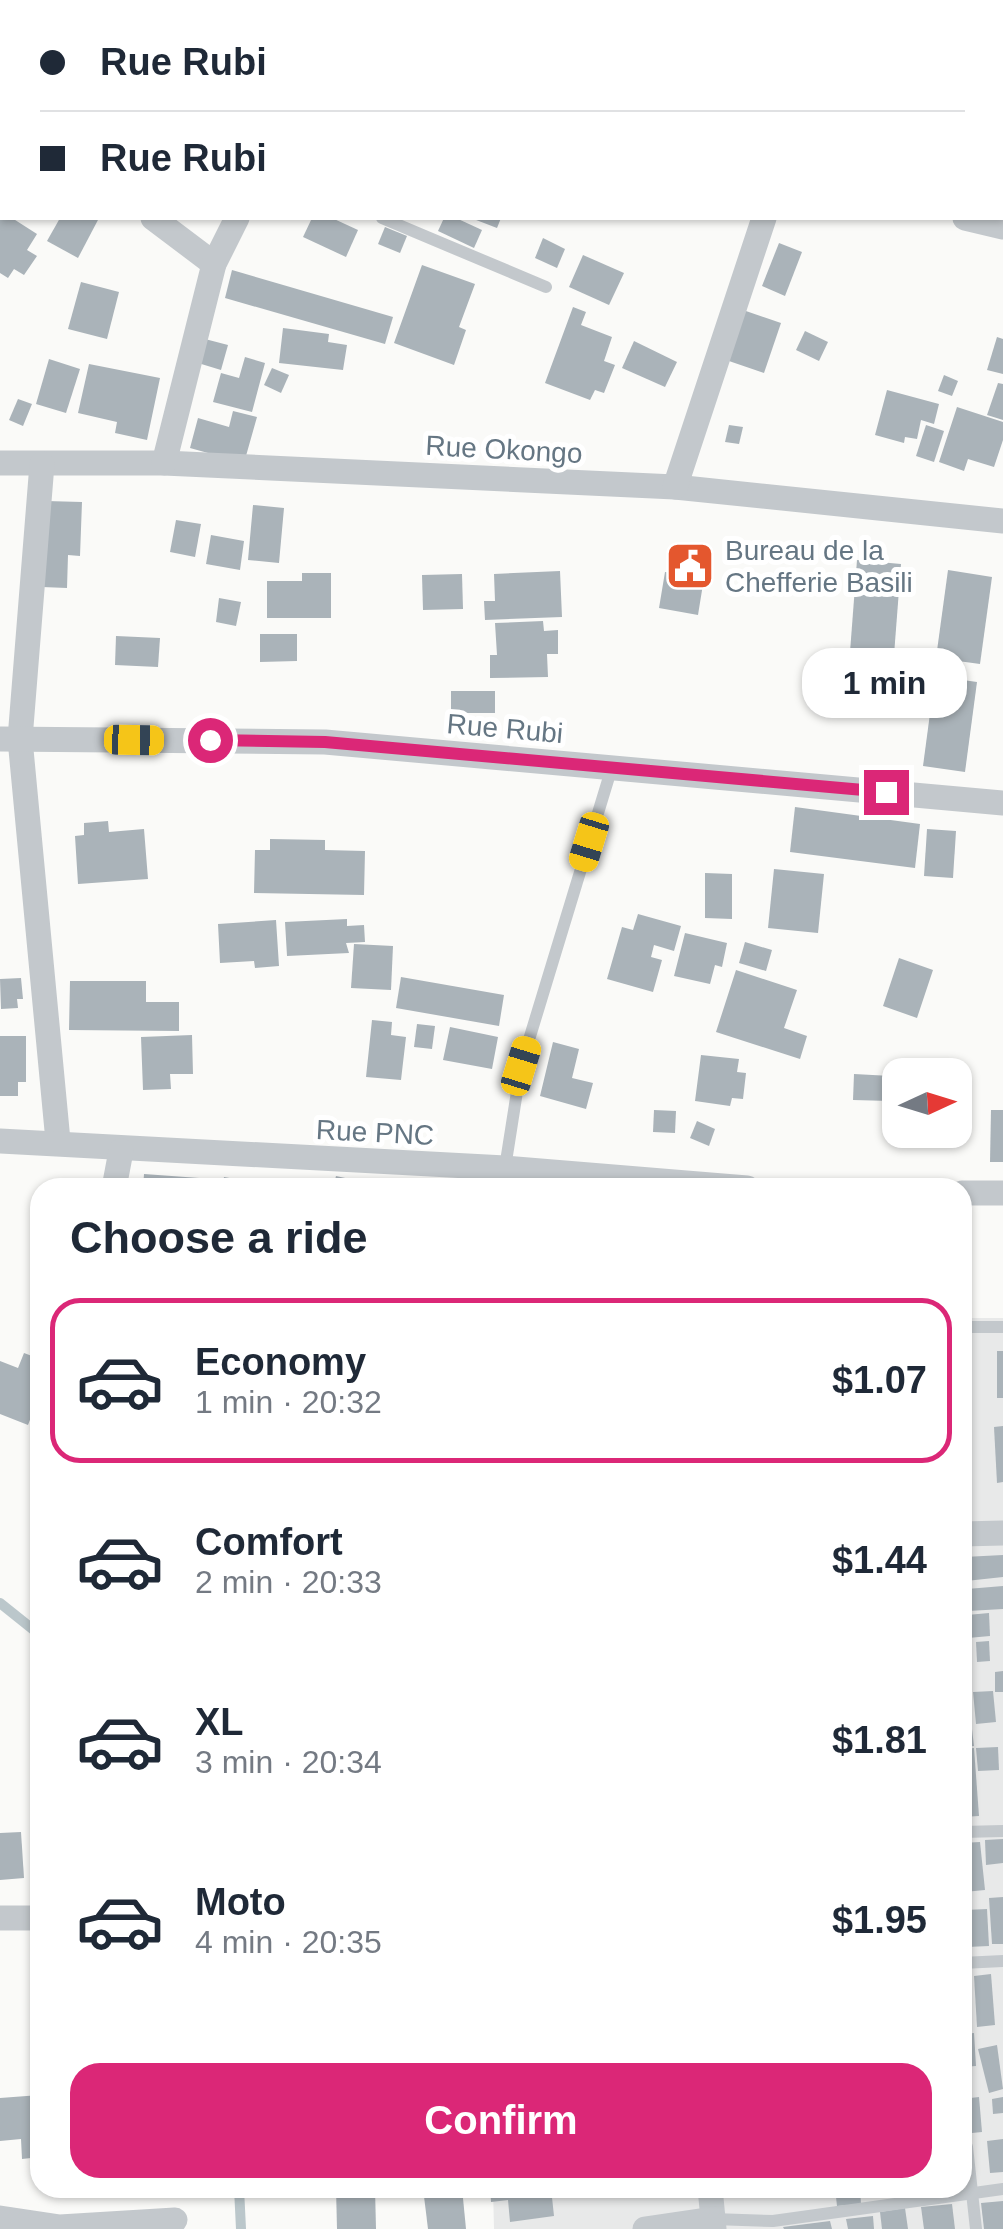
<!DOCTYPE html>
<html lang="en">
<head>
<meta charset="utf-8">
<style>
	body { margin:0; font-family:Helvetica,sans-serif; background:#f6f6f7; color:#1f2937; height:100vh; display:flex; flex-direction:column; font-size:38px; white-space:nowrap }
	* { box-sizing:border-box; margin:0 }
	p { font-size:32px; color:#747a83 }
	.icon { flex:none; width:55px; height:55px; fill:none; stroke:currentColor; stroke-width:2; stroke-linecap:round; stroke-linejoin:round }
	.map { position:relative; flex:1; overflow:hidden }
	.drawer { position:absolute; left:30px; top:1178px; width:942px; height:1020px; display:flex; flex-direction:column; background:#fff; border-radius:30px; box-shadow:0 2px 8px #0004 }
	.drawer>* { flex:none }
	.banner { position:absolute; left:0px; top:0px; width:1005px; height:220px; box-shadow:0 2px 8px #0004; display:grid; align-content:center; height:220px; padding:0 40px; background:#fff }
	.needle { width:65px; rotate:86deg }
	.buttons { position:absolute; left:882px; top:1058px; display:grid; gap:20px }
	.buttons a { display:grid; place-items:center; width:90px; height:90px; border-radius:20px; background:#fff; box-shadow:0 2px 8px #0004; font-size:50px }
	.end { position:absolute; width:45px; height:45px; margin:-22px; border:12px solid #db2777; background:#fff; box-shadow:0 0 0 5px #fff }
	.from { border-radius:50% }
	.bubble { position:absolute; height:70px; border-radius:30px; background:#fff; box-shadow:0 2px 8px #0004; font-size:32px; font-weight:700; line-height:70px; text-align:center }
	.car { position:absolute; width:30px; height:60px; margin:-30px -15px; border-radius:12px; box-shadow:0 0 8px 2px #0007; background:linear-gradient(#f5c518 24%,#345 0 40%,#f5c518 0 76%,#345 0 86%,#f5c518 0) }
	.banner b { display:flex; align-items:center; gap:35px; height:95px; font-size:38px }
	.banner b+b { border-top:2px solid #e0e1e3 }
	.banner i { width:25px; height:25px; background:#1f2937 }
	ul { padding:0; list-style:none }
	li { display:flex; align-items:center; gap:30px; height:165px; margin:0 20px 15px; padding:0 20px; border:5px solid transparent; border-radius:30px }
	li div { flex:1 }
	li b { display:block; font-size:38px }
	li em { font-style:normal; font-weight:700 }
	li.on { border-color:#db2777 }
	li>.icon { width:90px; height:90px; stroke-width:1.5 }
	h2 { padding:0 40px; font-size:45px; line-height:120px }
	.primary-button { display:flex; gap:20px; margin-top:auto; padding:20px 40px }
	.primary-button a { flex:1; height:115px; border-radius:30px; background:#db2777; color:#fff; font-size:40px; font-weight:700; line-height:115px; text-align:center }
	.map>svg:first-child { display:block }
	.built { fill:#e8e9e9 }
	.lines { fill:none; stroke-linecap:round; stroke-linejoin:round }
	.stream { stroke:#bbc7cb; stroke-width:10 }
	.building { fill:#aab3b9 }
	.service { stroke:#c3c8cc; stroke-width:12 }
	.minor { stroke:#c3c8cc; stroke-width:25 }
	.route { stroke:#db2777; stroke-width:12 }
	.labels { text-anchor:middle; stroke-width:10; stroke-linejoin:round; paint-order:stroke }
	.street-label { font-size:28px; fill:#657683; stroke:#fff }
	.poi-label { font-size:28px; fill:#657683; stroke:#fff; text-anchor:start }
</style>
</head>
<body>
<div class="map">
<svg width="1003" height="2229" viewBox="0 0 1003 2229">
	<rect width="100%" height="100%" fill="#fafaf8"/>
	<polygon class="built" points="962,1318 1003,1318 1003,2229 494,2229 493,2188 962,2188"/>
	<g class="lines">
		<g class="stream">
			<polyline points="0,1603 40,1635"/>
			<polyline points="239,2188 241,2229"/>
		</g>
	</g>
	<g class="building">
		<polygon points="0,218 12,218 37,234 27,250 37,256 24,275 14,269 8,278 0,273"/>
		<polygon points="60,218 99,218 78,258 47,241"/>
		<polygon points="312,218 332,218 358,230 346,257 303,237"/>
		<polygon points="444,218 456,218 482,230 474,248 438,231"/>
		<polygon points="471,218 501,218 497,228"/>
		<polygon points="385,227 407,236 400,253 378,244"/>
		<polygon points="543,238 565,249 557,268 535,258"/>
		<polygon points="779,243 802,252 785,296 762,286"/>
		<polygon points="583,255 624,273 609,305 569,287"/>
		<polygon points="422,265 475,284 459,327 466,330 454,365 394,343"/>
		<polygon points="232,270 393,317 385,344 225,298"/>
		<polygon points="81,282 119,292 107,339 68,329"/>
		<polygon points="573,307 586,312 581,325 612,337 604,361 615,365 604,393 595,390 590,400 545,383"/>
		<polygon points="743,310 781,323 764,373 726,360"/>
		<polygon points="283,328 329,334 328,342 347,345 343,370 279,363"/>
		<polygon points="805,331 828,342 819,361 796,350"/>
		<polygon points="997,337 1003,339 1003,374 987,370"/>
		<polygon points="205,339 228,345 221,370 198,363"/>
		<polygon points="634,341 677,362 665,387 622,368"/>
		<polygon points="245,357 265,363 252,412 213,402 221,373 239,378"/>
		<polygon points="49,359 80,369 66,413 36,404"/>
		<polygon points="89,364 160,378 147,440 115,433 117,422 78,413"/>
		<polygon points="272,368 289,375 281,393 264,385"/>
		<polygon points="944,375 958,381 952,396 938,391"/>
		<polygon points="998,383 1003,384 1003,420 987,415"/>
		<polygon points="887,390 939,404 934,424 921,420 917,439 905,437 904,443 875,435"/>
		<polygon points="18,399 32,404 23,426 9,420"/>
		<polygon points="957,407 1003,422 1003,440 994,467 968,459 964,471 939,462"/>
		<polygon points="233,411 257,417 244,463 190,448 198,418 229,427"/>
		<polygon points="729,425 743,427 739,444 725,442"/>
		<polygon points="926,425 944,431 934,462 916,456"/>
		<polygon points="46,501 82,502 80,556 68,555 67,588 42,587"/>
		<polygon points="253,505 284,508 279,563 248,560"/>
		<polygon points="176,520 201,524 195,557 170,552"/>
		<polygon points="211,535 244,541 240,570 206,564"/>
		<polygon points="678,560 699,563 697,577 704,578 698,615 659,608 665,572 676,573"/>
		<polygon points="857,560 901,564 894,655 850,652"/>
		<polygon points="948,570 992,577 980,664 936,658"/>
		<polygon points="560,571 562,617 485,620 484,601 495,601 494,574"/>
		<polygon points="302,573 331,573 331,618 267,618 267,581 302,581"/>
		<polygon points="462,574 463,609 423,610 422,575"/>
		<polygon points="219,598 241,602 236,626 216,622"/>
		<polygon points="543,621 544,631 558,630 558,654 547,654 548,677 490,678 490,655 497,655 495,623"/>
		<polygon points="260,634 297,634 297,661 260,662"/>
		<polygon points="116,636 160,638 158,667 115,665"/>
		<polygon points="935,676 977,682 965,772 923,766"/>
		<rect x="451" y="691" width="44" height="22"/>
		<polygon points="795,807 920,824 915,868 790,852"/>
		<polygon points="108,821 109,832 144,829 148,879 78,884 75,836 84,835 84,823"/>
		<polygon points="927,829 956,831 953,878 924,876"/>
		<polygon points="270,839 325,840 325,850 365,851 364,895 254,893 255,850 270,850"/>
		<polygon points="774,869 824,874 818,933 768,928"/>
		<polygon points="705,873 732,874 732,919 705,918"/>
		<polygon points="638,914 681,926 674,951 654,945 651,957 662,960 653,992 607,979 622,927 633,930"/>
		<polygon points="347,919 347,926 364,925 365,942 346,943 349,953 287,956 285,922"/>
		<polygon points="276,920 279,966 255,968 254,961 220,963 218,924"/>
		<polygon points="685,933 727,943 722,967 715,965 710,984 674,976"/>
		<polygon points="745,942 772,950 766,971 739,963"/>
		<polygon points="354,944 393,946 391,990 351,988"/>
		<polygon points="899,958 933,970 917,1018 883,1006"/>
		<polygon points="736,970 797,990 784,1028 807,1036 800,1059 716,1032"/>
		<polygon points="401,977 504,995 499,1026 396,1008"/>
		<polygon points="21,978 23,999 17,999 18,1008 1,1009 0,979"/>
		<polygon points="70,981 146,981 146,1002 179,1002 179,1031 69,1030"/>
		<polygon points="372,1020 392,1022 391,1035 406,1037 401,1080 366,1077"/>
		<polygon points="417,1024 435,1026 432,1049 414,1047"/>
		<polygon points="450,1027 498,1037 492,1069 443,1060"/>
		<polygon points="192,1035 193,1074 170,1074 171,1089 143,1090 141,1037"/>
		<polygon points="0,1036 26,1036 26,1082 18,1082 18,1096 0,1096"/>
		<polygon points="553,1042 579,1049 572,1078 593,1083 586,1109 540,1096"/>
		<polygon points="701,1055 739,1059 737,1072 746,1073 743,1099 732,1098 730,1106 695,1101"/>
		<polygon points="854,1074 891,1076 890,1101 853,1100"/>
		<polygon points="654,1110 676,1111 675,1133 653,1132"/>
		<polygon points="991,1110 1003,1110 1003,1162 990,1162"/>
		<polygon points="697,1121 715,1129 709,1146 690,1138"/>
		<polygon points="144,1174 213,1179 212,1188 143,1188"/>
		<polygon points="336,1176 359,1181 357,1188 333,1188"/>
		<polygon points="224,1177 246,1181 245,1188 222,1188"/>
		<rect x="997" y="1351" width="6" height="47"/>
		<polygon points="962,1352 969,1352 968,1398 962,1398"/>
		<polygon points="24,1353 40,1359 40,1394 28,1425 0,1414 0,1361 18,1368"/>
		<polygon points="1003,1426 1003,1482 997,1483 994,1427"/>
		<polygon points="1003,1555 1003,1577 966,1581 964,1557"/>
		<polygon points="1003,1586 1003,1609 968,1611 967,1589"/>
		<polygon points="989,1613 990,1636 968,1638 967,1615"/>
		<polygon points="989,1641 990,1661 977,1662 976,1642"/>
		<polygon points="1003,1671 1003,1692 995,1692 995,1672"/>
		<polygon points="962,1687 967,1687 970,1721 962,1721"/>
		<polygon points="993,1691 996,1722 976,1724 973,1692"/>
		<polygon points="962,1729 972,1729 974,1746 962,1747"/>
		<polygon points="998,1747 999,1770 978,1771 976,1748"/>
		<polygon points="974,1748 979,1816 962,1817 962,1749"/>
		<polygon points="21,1832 24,1878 0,1880 0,1833"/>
		<polygon points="1003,1839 1003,1863 986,1865 985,1840"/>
		<polygon points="980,1842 985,1890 964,1892 962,1843"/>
		<polygon points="1003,1897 1003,1944 992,1944 989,1898"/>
		<polygon points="987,1909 989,1946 967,1947 965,1910"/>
		<polygon points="991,1974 995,2025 977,2027 974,1976"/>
		<polygon points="962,1976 968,1976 971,2025 962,2025"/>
		<polygon points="974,2033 976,2066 962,2067 962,2034"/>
		<polygon points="997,2045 1003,2089 989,2093 978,2049"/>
		<polygon points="40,2095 40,2157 22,2159 21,2139 0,2141 0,2098"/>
		<polygon points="979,2097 982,2132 962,2134 962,2099"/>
		<polygon points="1003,2097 1003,2113 993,2114 992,2099"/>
		<polygon points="1003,2139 1003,2172 990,2173 987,2141"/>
		<polygon points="336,2188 375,2188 376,2229 337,2229"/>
		<polygon points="423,2188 462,2188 466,2229 428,2229"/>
		<polygon points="490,2188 551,2188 554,2216 510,2222 508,2200 491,2202"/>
		<polygon points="835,2188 860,2188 861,2204 837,2206"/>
		<polygon points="906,2188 933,2188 934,2193 907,2195"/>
		<polygon points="1003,2201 1003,2229 984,2229 981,2203"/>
		<polygon points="952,2204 955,2229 924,2229 921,2207"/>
		<polygon points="905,2208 908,2229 882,2229 880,2212"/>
		<polygon points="873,2216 874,2229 848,2229 846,2219"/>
		<polygon points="830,2221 832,2229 784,2229 783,2227"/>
	</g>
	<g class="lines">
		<g class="service">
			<polyline points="382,218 546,287"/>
			<polyline points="505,1168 521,1066 612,767"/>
			<polyline points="962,1327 1003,1327"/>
			<polyline points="962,1832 1003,1831"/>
			<polyline points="962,1963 1003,1961"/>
			<polyline points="967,2147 976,2229"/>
			<polyline points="713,2219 773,2221 1003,2189"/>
		</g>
		<g class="minor">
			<polyline points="324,0 327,2"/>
			<polyline points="353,2 354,0"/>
			<polyline points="891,2 892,0"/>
			<polyline points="0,101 2,103"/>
			<polyline points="153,218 214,264"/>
			<polyline points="965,218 1003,227"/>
			<polyline points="0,463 164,463 675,487 1003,521"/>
			<polyline points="164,463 214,264 237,218"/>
			<polyline points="42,464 20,739 58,1141"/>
			<polyline points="675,487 764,218"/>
			<polyline points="0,739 325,742 1003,803"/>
			<polyline points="0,1141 505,1168 747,1188"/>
			<polyline points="114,1188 121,1151"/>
			<polyline points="962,1193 1003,1193"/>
			<polyline points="962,1534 1003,1533"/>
			<polyline points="0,1918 40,1918"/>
			<polyline points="710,2188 714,2229"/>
			<polyline points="0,2218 60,2227 175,2220"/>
			<polyline points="645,2229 713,2219"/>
		</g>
	</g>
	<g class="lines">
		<polyline class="route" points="210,740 325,742 886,792"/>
	</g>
	<defs>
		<g id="civic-square" transform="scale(2.5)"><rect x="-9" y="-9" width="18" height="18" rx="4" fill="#e4572e" stroke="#fff"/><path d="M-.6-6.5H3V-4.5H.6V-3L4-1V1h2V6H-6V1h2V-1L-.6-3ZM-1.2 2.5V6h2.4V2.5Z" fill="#fff"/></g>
	</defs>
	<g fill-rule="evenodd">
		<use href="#civic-square" x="690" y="566"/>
	</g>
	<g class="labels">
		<g class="street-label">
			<text transform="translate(504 449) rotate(3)" y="10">Rue Okongo</text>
			<text transform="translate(505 728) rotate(5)" y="10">Rue Rubi</text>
			<text transform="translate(375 1132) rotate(3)" y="10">Rue PNC</text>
		</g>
		<g class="poi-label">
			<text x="725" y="560">Bureau de la<tspan x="725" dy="32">Chefferie Basili</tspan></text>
		</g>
	</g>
</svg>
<div class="buttons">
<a><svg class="needle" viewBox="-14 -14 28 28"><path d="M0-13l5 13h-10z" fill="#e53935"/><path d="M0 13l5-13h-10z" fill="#747a83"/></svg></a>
</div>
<i class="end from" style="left:210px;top:740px"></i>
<i class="end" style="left:886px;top:792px"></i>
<div class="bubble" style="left:802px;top:648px;width:165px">1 min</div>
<i class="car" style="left:134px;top:740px;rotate:91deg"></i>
<i class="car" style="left:589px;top:842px;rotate:197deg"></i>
<i class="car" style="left:521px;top:1066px;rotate:17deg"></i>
<div class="banner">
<b><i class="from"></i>Rue Rubi</b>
<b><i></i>Rue Rubi</b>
</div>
<section class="drawer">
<h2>Choose a ride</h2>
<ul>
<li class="on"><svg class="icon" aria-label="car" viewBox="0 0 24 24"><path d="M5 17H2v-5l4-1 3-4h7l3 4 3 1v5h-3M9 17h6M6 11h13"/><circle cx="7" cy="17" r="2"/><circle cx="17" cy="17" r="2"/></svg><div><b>Economy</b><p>1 min · 20:32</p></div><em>$1.07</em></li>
<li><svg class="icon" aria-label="car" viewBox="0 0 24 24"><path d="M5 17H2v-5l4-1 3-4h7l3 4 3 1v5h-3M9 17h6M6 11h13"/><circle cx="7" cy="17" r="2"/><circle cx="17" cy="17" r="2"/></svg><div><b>Comfort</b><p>2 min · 20:33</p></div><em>$1.44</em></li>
<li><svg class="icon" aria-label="car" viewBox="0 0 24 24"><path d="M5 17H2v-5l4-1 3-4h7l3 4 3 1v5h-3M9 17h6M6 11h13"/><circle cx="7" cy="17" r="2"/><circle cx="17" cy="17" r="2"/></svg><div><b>XL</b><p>3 min · 20:34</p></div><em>$1.81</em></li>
<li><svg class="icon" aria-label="car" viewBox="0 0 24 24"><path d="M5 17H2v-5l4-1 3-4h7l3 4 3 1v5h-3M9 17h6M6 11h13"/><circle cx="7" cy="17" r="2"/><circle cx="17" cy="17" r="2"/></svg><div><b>Moto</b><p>4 min · 20:35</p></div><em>$1.95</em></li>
</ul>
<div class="primary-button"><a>Confirm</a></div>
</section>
</div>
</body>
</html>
